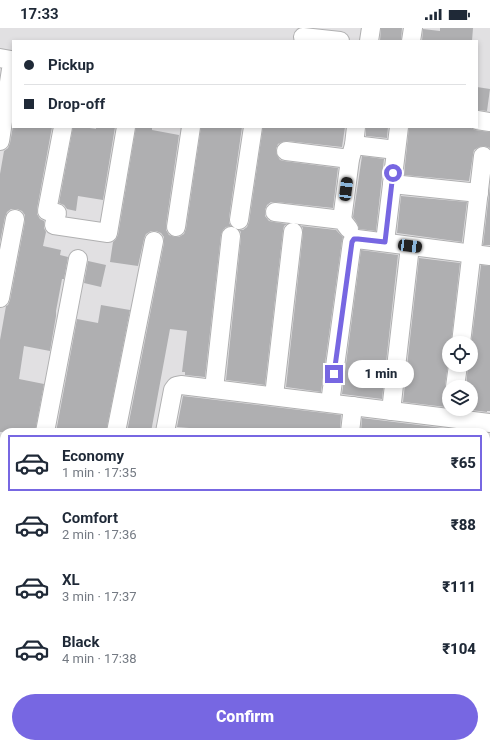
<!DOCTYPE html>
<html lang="en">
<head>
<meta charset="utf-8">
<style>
	body { margin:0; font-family:Roboto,sans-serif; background:#f2f2f3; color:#1f2937; height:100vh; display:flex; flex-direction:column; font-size:15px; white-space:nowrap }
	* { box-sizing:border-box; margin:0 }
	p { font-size:13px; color:#747a83 }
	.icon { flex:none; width:22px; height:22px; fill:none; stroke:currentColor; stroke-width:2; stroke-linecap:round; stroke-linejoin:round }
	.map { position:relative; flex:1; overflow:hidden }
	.panel { position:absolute; left:0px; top:400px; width:490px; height:320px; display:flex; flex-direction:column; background:#fff; border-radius:12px 12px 0 0; box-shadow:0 2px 6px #0003 }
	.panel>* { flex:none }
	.top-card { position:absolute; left:12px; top:12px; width:466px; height:88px; border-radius:0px; box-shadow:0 2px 6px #0003; display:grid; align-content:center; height:88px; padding:0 12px; background:#fff }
	.tools { position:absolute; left:442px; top:308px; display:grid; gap:8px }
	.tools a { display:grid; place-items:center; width:36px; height:36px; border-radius:50%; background:#fff; box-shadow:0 2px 6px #0003; font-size:20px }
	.end { position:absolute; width:18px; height:18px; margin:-9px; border:5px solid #7767e2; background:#fff; box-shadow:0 0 0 2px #fff }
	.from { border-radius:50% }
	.bubble { position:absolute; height:28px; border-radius:14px; background:#fff; box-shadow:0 2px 6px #0003; font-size:13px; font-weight:800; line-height:28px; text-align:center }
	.car { position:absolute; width:12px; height:24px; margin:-12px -6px; border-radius:5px; box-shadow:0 0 3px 1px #0007; background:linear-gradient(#222 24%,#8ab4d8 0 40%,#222 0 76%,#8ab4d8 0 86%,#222 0) }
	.top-card b { display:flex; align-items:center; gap:14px; height:38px; font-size:15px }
	.top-card b+b { border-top:1px solid #e0e1e3 }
	.top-card i { width:10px; height:10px; background:#1f2937 }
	ul { padding:7px 0 0; list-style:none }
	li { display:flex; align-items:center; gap:12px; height:56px; margin:0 8px 6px; padding:0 4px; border:2px solid transparent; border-radius:0px }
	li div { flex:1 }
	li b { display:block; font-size:15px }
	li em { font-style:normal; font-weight:800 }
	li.on { border-color:#7767e2 }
	li>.icon { width:36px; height:36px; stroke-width:1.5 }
	.cta { display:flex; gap:8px; margin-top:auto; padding:8px 12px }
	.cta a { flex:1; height:46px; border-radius:24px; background:#7767e2; color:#fff; font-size:16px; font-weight:800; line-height:46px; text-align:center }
	.status { display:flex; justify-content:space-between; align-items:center; height:28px; padding:0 20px; background:#fff; direction:ltr }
	.status svg { height:11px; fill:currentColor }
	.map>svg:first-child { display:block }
	.building { fill:#afafb1 }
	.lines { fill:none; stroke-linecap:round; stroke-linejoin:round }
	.minor-casing { stroke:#b0b0b1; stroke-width:20 }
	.minor { stroke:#fff; stroke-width:18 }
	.route { stroke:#7767e2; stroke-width:5 }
</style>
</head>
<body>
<div class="status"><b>17:33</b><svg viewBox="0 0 49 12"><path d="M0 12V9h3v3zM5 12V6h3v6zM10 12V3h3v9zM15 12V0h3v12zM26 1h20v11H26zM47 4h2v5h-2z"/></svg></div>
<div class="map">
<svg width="490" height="720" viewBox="0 0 490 720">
	<rect width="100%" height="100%" fill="#e1e0e2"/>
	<g class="building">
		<polygon points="381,0 402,0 401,13 380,13"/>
		<polygon points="440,0 473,0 472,13 422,13 423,1 440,3"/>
		<polygon points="477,59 490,61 487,83 477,82"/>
		<polygon points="13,98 13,99 52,99 37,181 37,186 40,191 44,193 44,200 46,204 43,218 61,222 60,227 68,229 64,251 62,251 56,283 56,288 50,323 24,318 19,351 44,356 35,404 0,404 0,312 6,278 8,277 10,272 25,193 25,187 22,183 17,181 11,181 7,184 5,189 0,214 0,146 4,123 8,120 10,115"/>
		<polygon points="73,99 83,99 96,101 96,99 115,99 103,172 78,168 76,183 67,181 64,177 59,175"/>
		<polygon points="136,99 152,99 152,102 179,107 166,197 166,202 169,207 175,209 179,209 184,206 186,201 201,99 242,99 229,190 229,195 231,198 226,199 223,202 221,207 205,349 185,347 185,344 182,344 187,303 170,301 151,404 127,404 164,215 164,209 161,205 156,203 151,203 146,206 144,211 138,238 110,234 113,214 116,211 118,207"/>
		<polygon points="263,99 345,99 342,119 287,113 282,114 278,116 276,121 277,127 280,132 284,133 338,140 333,180 276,174 271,174 267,177 265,182 265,188 269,193 274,194 287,196 284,198 283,203 265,357 226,352 241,209 241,204 239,202 243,202 247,199 249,194"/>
		<polygon points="366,99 388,99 387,110 366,108"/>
		<polygon points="409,99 469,99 475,102 490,104 490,120 484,118 479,119 474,122 473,127 469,153 404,147"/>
		<polygon points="362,128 384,131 376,203 359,201 357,195 353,189"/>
		<polygon points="490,158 490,217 483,217"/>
		<polygon points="401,168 467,174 462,214 397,205"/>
		<polygon points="301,198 336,202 343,209 342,213 321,364 286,359 303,205 303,200"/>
		<polygon points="361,222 398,227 382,371 342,366"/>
		<polygon points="419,230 460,235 451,315 449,315 449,332 448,336 445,358 445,363 448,367 446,379 403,374"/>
		<polygon points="88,233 106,237 101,259 84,255"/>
		<polygon points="481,237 490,238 490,383 487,383 487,384 471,382 471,359 466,359 468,337 471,337 471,317"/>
		<polygon points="101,277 130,282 106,404 56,404 77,291 98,295"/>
		<polygon points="183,368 341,387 340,404 209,404 189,402 189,400 177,399"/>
		<polygon points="362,390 443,400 443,404 361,404"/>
	</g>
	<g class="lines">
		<g class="minor-casing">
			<g id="minor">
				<polyline points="303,9 340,13"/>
				<polyline points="369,13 371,0"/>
				<polyline points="411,13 413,0"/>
				<polyline points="0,30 11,32 12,35 0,113"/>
				<polyline points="477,92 490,94"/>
				<polyline points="63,99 47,183 57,185 54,197 108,205 126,99"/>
				<polyline points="354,117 396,122"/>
				<polyline points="286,123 350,131"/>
				<polyline points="392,156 479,165"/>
				<polyline points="275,184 342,192 349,201"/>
				<polyline points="239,192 253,99"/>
				<polyline points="342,192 350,131 354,117 356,99"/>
				<polyline points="176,199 191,99"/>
				<polyline points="385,214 399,99"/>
				<polyline points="0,270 15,191"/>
				<polyline points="461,315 483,128"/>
				<polyline points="455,359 458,337"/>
				<polyline points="214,361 231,208"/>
				<polyline points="274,368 293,204"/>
				<polyline points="330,375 352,214 354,211 357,211 490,228"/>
				<polyline points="391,383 410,218"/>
				<polyline points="45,404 78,231"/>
				<polyline points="116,404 154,213"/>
				<polyline points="165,404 173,362 176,358 181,357 490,395"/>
				<polyline points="350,404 353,378"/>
				<polyline points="0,435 4,436"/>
				<polyline points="486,553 490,531"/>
				<polyline points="344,717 345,716"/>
				<polyline points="0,718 9,720"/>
				<polyline points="83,720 84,716"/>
				<polyline points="218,720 218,716"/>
				<polyline points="458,720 458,716"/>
			</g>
		</g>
		<use href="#minor" class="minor"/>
	</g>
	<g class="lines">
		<polyline class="route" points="334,346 352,214 354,211 358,211 385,214 393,145"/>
	</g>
</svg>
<div class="tools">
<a><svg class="icon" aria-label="locate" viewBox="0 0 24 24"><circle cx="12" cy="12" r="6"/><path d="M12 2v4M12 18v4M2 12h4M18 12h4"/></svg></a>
<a><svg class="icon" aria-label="layers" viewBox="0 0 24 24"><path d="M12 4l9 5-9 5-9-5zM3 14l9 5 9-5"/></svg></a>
</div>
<i class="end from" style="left:393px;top:145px"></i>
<i class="end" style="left:334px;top:346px"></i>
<div class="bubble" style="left:348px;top:332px;width:66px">1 min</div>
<i class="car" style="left:346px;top:161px;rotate:7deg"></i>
<i class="car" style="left:410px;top:218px;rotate:97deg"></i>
<div class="top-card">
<b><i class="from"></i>Pickup</b>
<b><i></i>Drop-off</b>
</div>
<section class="panel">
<ul>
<li class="on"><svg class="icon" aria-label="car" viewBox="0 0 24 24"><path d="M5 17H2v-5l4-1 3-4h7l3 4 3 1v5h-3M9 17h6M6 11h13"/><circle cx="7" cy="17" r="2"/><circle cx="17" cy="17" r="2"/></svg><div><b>Economy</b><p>1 min · 17:35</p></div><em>₹65</em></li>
<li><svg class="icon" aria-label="car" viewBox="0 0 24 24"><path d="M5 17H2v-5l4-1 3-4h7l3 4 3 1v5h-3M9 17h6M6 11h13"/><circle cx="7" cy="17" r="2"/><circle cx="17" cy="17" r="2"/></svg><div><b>Comfort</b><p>2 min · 17:36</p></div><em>₹88</em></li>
<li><svg class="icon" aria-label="car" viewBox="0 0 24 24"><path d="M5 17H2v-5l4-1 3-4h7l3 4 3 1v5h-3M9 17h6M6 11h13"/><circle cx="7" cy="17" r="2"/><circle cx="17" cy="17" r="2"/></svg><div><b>XL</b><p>3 min · 17:37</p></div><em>₹111</em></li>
<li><svg class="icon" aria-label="car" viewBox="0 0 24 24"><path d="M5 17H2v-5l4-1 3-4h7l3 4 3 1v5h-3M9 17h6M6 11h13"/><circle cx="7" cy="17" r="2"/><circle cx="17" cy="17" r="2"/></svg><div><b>Black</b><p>4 min · 17:38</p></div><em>₹104</em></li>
</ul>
<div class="cta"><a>Confirm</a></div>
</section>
</div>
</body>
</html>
